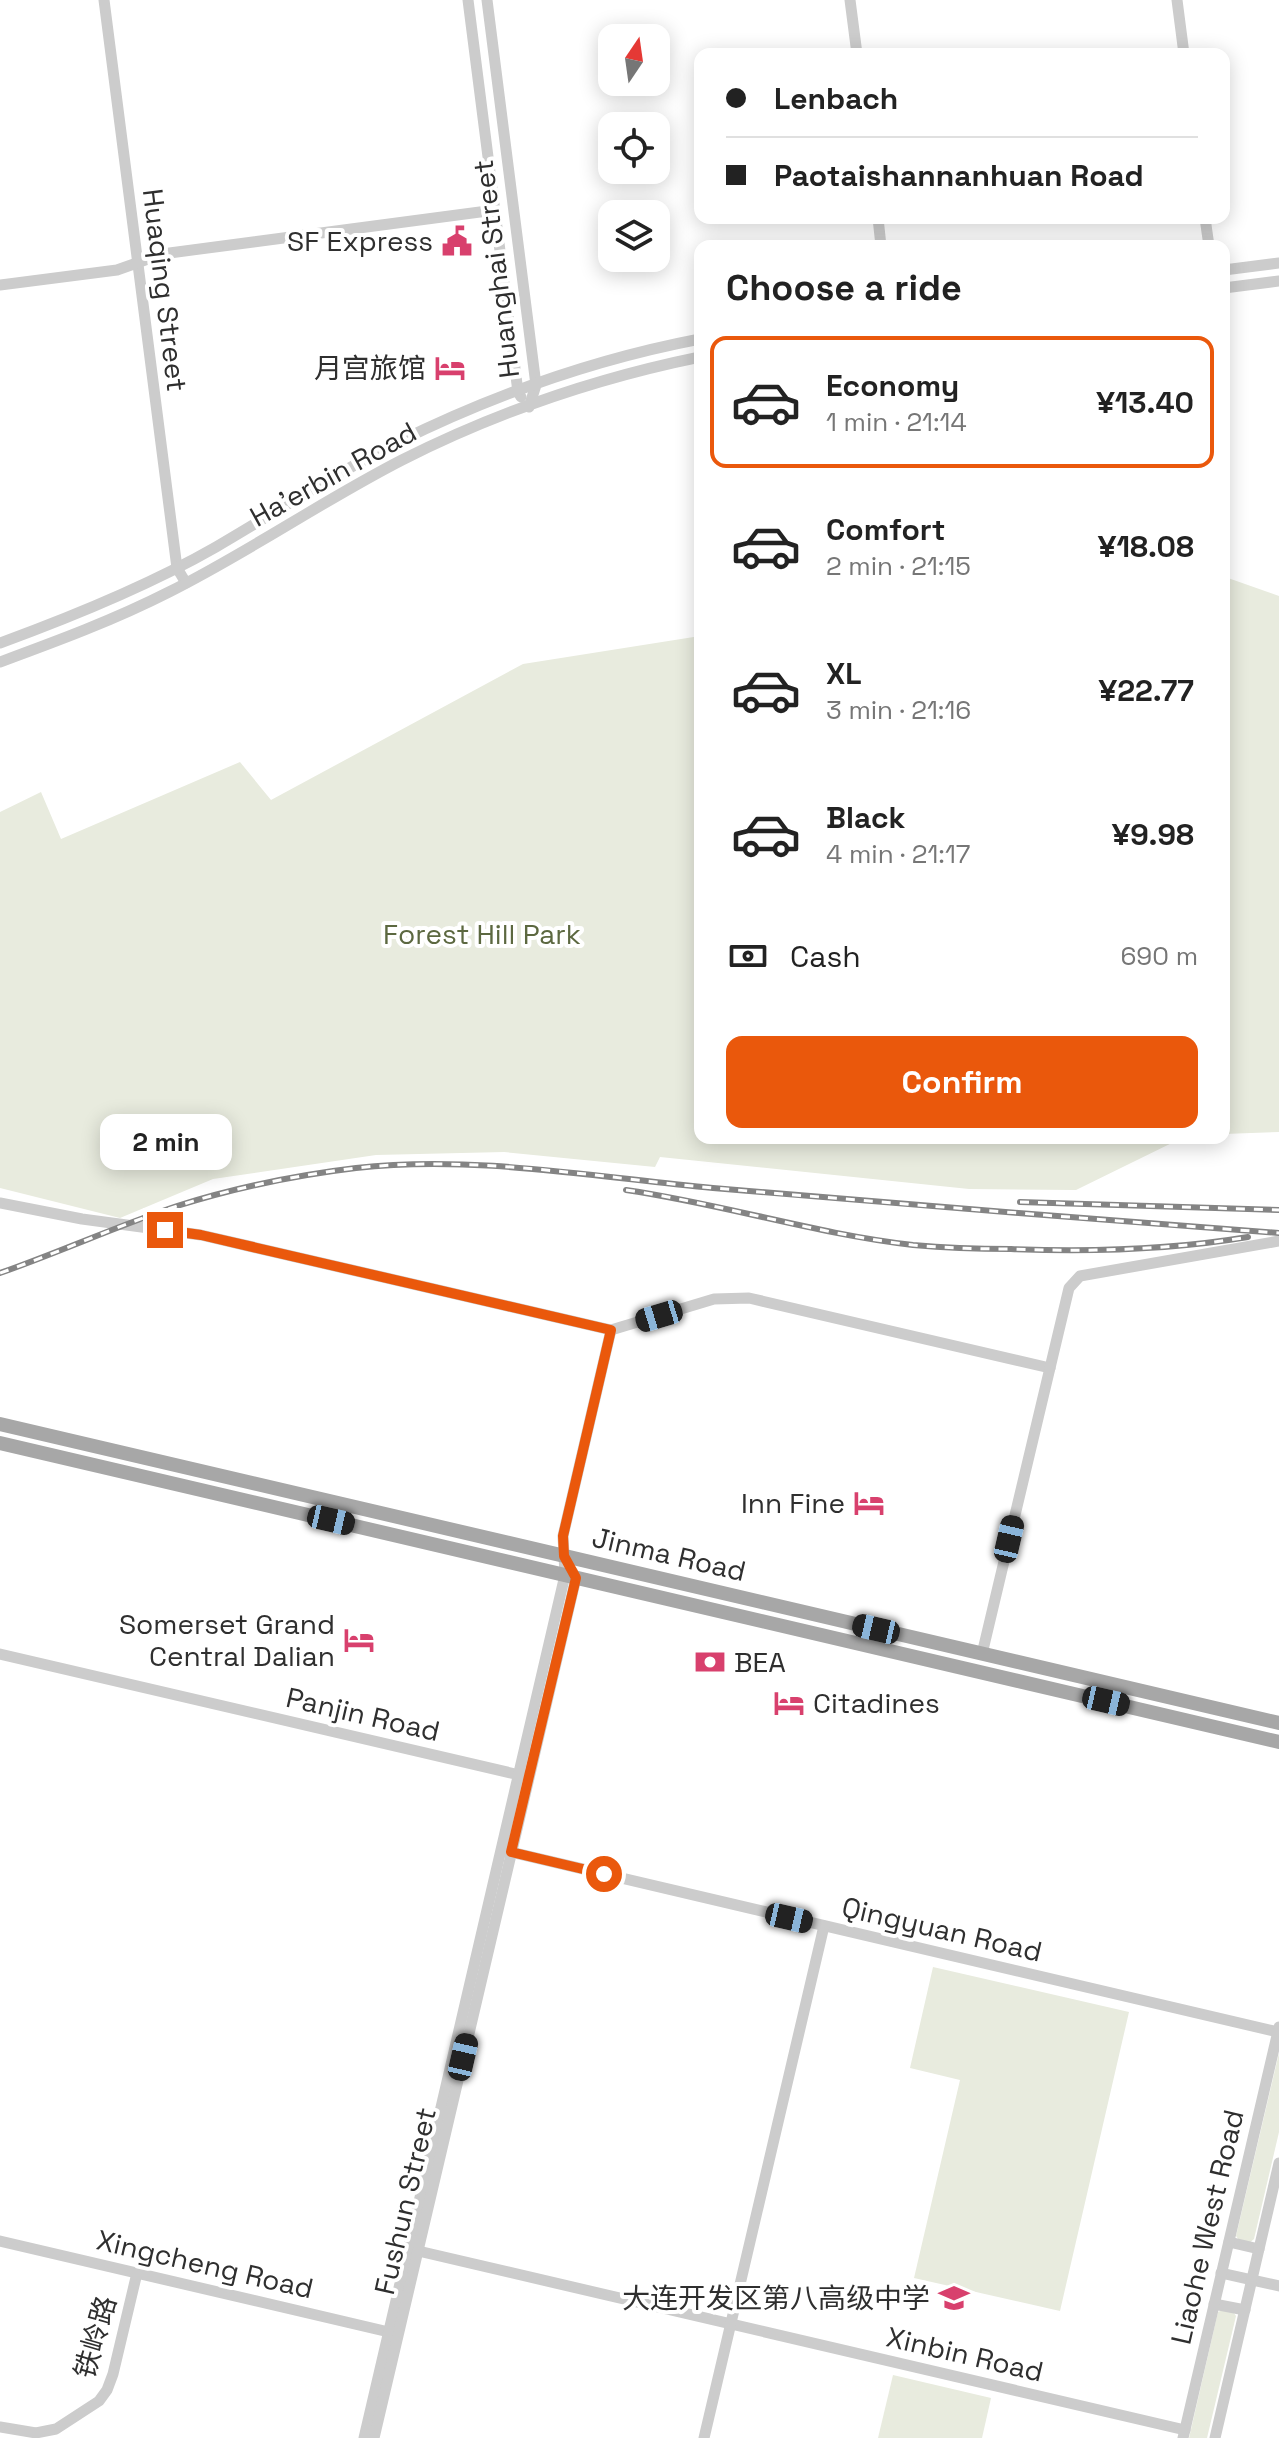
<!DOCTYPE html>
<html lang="en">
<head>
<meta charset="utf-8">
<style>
	body { margin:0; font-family:"Space Grotesk","Noto Sans SC",sans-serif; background:#f2f2f2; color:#222; height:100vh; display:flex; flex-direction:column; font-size:30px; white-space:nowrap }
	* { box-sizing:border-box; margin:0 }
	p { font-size:26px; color:#767676 }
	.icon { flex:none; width:44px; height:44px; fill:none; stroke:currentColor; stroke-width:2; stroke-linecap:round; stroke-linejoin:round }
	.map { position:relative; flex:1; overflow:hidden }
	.details { position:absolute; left:694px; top:240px; width:536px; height:904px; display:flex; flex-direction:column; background:#fff; border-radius:16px; box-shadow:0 4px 20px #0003 }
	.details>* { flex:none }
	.hud { position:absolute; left:694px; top:48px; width:536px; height:176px; border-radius:16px; box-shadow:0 4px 20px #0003; display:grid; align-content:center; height:176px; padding:0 32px; background:#fff }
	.needle { width:52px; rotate:13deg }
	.tools { position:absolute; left:598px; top:24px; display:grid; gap:16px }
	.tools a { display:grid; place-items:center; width:72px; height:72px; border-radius:16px; background:#fff; box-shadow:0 4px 20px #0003; font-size:40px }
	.end { position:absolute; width:36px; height:36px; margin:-18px; border:10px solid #ea580c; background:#fff; box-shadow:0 0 0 4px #fff }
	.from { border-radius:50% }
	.bubble { position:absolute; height:56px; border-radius:16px; background:#fff; box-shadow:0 4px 20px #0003; font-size:26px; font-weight:600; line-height:56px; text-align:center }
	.car { position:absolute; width:24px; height:48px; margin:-24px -12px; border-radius:10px; box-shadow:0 0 6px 2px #0007; background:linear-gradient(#222 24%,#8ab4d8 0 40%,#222 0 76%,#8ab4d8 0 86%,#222 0) }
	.hud b { display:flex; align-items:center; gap:28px; height:76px; font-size:30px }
	.hud b+b { border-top:2px solid #e0e0e0 }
	.hud i { width:20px; height:20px; background:#222 }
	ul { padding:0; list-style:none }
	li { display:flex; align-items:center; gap:24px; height:132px; margin:0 16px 12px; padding:0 16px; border:4px solid transparent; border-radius:16px }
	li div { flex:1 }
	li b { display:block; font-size:30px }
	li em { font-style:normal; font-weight:600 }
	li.on { border-color:#ea580c }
	li>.icon { width:72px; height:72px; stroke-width:1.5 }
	h2 { padding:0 32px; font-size:36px; line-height:96px }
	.pay { display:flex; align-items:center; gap:20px; height:88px; padding:0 32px; font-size:30px }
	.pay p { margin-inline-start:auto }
	.primary-button { display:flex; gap:16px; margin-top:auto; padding:16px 32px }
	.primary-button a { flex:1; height:92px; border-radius:16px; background:#ea580c; color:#fff; font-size:32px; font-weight:600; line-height:92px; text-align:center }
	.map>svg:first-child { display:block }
	.green { fill:#e8ebde }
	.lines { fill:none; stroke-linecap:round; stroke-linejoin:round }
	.minor { stroke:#ccc; stroke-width:11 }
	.major { stroke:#a7a7a7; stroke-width:14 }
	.rail-casing { stroke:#848484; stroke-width:6 }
	.rail { stroke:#fff; stroke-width:3; stroke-dasharray:9; stroke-linecap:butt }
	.route { stroke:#ea580c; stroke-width:10 }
	.labels { text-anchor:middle; stroke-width:8; stroke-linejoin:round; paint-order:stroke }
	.poi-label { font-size:28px; fill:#2f2f2f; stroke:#fff; text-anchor:end }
	.street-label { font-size:28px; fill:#2f2f2f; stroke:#fff }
	.park-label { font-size:28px; fill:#5c6840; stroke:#fff }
</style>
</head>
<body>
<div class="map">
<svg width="1279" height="2438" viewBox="0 0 1279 2438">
	<rect width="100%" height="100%" fill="#fff"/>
	<g class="green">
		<polygon points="1228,578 1279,596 1279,1132 1224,1134 1224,579"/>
		<polygon points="700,636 700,1138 1182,1138 1076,1190 969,1189 660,1157 655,1167 504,1152 376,1155 213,1179 120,1218 0,1188 0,812 41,792 61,839 240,762 271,800 523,664"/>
		<polygon points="933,1967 1129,2012 1060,2311 914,2278 960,2080 910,2068"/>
		<polygon points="1279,2053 1279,2132 1254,2239 1247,2245 1241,2243 1236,2236"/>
		<polygon points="1225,2309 1232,2310 1236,2316 1207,2438 1189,2438 1218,2312"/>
		<polygon points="893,2375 991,2398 982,2438 878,2438"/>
	</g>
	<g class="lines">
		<g class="minor">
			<polyline points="104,0 177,568 186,583"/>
			<polyline points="468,0 518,392 521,397"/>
			<polyline points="487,0 536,385 529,407"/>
			<polyline points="850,0 857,54"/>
			<polyline points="1177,0 1184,54"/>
			<polyline points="878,218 881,246"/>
			<polyline points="1205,218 1209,246"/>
			<polyline points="1224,270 1279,263"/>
			<polyline points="0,285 117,270 162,254 495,210"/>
			<polyline points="1224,288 1279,281"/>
			<path d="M0,643C74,616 148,586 216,547C276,512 334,474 396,443C491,396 595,359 700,339"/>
			<path d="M0,662C57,641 114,620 169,592C249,552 322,501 402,460C495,413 597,378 700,357"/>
			<polyline points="0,1203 82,1219 201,1235 611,1330 714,1299 749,1298 1050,1368"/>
			<polyline points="0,1654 524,1776"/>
			<polyline points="982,1654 1069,1288 1080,1276 1279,1241"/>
			<polyline points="506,1851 1278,2032"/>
			<polyline points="0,2241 393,2333"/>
			<polyline points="1229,2242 1259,2249"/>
			<polyline points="414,2250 1185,2430"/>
			<polyline points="1221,2273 1279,2286"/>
			<polyline points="1214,2304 1245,2310"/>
			<polyline points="0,2427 36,2433 56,2429 99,2401 107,2390 113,2374 137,2273"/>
			<polyline points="364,2438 565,1575 563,1536 611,1330"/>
			<polyline points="374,2438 576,1578 572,1571"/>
			<polyline points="704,2438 824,1926"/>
			<polyline points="1183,2438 1279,2027"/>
			<polyline points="1215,2438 1279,2163"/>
		</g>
		<g class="major">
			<polyline points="0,1424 1279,1723"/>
			<polyline points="0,1443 1279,1742"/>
		</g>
		<g class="rail-casing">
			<g id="rail">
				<path d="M626,1190C723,1204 816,1234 913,1245C946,1248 978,1249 1011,1249C1090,1252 1170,1250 1248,1237"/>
				<polyline points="1020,1202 1279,1210"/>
				<path d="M0,1273C60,1252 117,1226 177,1206C234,1188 297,1175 356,1168C475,1155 595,1177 713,1188C902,1204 1090,1219 1279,1233"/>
			</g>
		</g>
		<use href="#rail" class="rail"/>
	</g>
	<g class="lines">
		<polyline class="route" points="165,1230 201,1235 611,1330 563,1536 564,1556 576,1578 511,1852 604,1874"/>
	</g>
	<defs>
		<g id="civic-bare" transform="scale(2.4)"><path d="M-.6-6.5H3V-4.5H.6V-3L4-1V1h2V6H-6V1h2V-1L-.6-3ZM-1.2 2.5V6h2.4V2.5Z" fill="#d8406d" stroke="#fff" stroke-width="2.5" paint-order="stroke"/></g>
		<g id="hotel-bare" transform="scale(2.4)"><path d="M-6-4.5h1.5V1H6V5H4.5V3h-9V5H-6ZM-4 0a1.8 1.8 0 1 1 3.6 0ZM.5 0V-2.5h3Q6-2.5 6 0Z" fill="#d8406d" stroke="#fff" stroke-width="2.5" paint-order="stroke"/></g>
		<g id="bank-bare" transform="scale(2.4)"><path d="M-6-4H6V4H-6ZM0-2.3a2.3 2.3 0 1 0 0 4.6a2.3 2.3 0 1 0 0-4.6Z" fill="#d8406d" stroke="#fff" stroke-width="2.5" paint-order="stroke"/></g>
		<g id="school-bare" transform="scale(2.4)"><path d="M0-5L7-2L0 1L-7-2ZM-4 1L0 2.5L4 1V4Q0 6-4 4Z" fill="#d8406d" stroke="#fff" stroke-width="2.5" paint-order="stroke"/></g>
	</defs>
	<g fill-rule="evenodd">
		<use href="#civic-bare" x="457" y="241"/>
		<use href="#hotel-bare" x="450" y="368"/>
		<use href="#hotel-bare" x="869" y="1503"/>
		<use href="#hotel-bare" x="359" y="1640"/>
		<use href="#bank-bare" x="710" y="1662"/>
		<use href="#hotel-bare" x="789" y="1703"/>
		<use href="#school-bare" x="954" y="2298"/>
	</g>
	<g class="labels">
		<g class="poi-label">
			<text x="433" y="251">SF Express</text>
			<text x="426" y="378">月宫旅馆</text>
			<text x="845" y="1513">Inn Fine</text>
			<text x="335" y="1634">Somerset Grand<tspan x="335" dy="32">Central Dalian</tspan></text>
			<text x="734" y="1672" text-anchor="start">BEA</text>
			<text x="813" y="1713" text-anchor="start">Citadines</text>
			<text x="930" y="2308">大连开发区第八高级中学</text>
		</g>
		<g class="street-label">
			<text transform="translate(496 269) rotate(-97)" y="10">Huanghai Street</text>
			<text transform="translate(165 290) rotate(83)" y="10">Huaqing Street</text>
			<text transform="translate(333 474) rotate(-29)" y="10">Ha'erbin Road</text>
			<text transform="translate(669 1554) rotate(13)" y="10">Jinma Road</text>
			<text transform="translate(363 1714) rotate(13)" y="10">Panjin Road</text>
			<text transform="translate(942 1929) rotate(13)" y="10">Qingyuan Road</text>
			<text transform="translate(405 2201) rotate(-77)" y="10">Fushun Street</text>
			<text transform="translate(1207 2227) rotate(-77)" y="10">Liaohe West Road</text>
			<text transform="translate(205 2264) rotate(13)" y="10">Xingcheng Road</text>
			<text transform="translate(95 2337) rotate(-74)" y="10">铁岭路</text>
			<text transform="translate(965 2354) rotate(13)" y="10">Xinbin Road</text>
		</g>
		<g class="park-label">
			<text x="482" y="944">Forest Hill Park</text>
		</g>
	</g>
</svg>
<div class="tools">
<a><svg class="needle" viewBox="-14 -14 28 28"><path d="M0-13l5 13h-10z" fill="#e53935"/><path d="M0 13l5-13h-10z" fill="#767676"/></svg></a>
<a><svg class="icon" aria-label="locate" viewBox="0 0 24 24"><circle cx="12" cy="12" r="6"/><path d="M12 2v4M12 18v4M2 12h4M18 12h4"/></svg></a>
<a><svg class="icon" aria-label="layers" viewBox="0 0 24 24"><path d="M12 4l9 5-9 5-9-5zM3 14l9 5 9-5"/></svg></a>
</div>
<i class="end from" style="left:604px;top:1874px"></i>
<i class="end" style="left:165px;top:1230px"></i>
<div class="bubble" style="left:100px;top:1114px;width:132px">2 min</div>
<i class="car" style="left:659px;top:1316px;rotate:253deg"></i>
<i class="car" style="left:331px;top:1520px;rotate:103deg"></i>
<i class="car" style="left:1009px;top:1539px;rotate:13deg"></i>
<i class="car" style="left:876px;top:1629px;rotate:283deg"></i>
<i class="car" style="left:1106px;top:1701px;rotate:103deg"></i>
<i class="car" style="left:789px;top:1918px;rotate:103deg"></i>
<i class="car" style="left:463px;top:2057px;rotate:13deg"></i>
<div class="hud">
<b><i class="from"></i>Lenbach</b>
<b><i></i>Paotaishannanhuan Road</b>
</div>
<section class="details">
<h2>Choose a ride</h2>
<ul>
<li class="on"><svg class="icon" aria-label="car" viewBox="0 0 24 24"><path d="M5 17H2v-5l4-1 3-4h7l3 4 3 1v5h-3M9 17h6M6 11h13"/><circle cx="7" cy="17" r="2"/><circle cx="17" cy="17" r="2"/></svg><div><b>Economy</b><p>1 min · 21:14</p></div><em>¥13.40</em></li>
<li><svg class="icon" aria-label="car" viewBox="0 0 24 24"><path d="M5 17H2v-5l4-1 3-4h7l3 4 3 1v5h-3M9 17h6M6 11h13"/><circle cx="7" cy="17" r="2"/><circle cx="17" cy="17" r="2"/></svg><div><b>Comfort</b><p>2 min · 21:15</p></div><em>¥18.08</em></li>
<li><svg class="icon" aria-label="car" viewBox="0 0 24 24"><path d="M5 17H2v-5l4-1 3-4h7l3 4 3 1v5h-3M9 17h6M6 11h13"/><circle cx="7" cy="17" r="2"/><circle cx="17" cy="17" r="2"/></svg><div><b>XL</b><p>3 min · 21:16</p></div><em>¥22.77</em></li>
<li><svg class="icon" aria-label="car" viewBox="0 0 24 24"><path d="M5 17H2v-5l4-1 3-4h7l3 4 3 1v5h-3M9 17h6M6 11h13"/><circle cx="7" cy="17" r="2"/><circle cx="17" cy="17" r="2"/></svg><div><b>Black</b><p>4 min · 21:17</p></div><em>¥9.98</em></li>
</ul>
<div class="pay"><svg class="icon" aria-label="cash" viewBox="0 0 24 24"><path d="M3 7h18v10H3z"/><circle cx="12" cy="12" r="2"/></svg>Cash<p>690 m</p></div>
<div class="primary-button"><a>Confirm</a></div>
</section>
</div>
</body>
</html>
